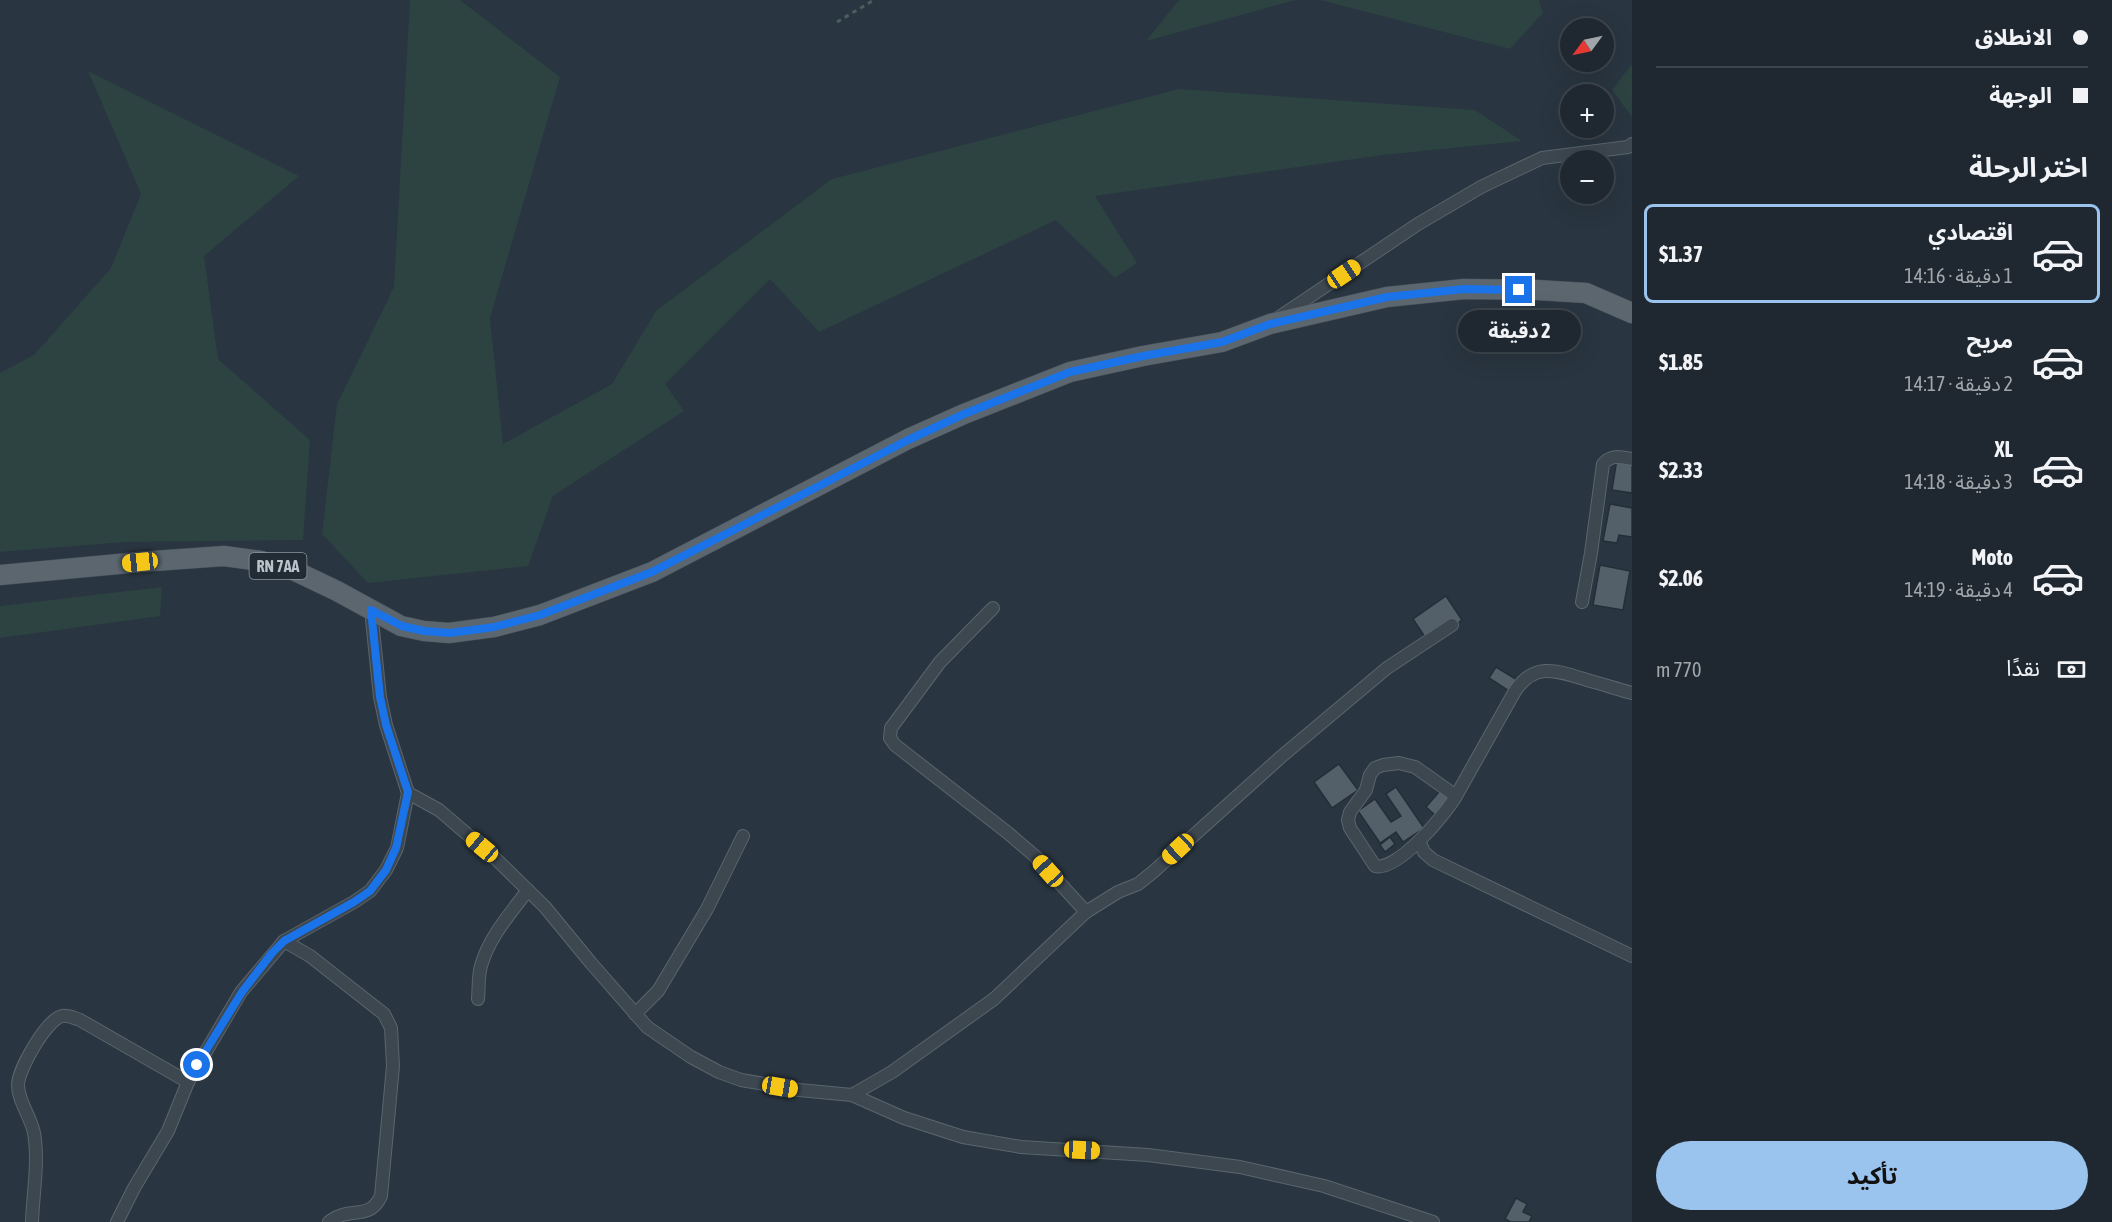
<!DOCTYPE html>
<html lang="ar">
<head>
<meta charset="utf-8">
<style>
	body { margin:0; font-family:"Asap Condensed","Noto Sans Arabic",sans-serif; background:#273038; color:#f1f3f6; direction:rtl; height:100vh; display:flex; flex-direction:column; font-size:22px; white-space:nowrap }
	* { box-sizing:border-box; margin:0 }
	p { font-size:20px; color:#a1a6ab }
	.icon { flex:none; width:33px; height:33px; fill:none; stroke:currentColor; stroke-width:2; stroke-linecap:round; stroke-linejoin:round }
	.map { position:relative; flex:1; overflow:hidden; direction:ltr }
	.drawer { display:flex; flex-direction:column; background:#1f2830; width:480px }
	.drawer>* { flex:none }
	.guide { display:grid; align-content:center; height:132px; padding:0 24px; background:#1f2830 }
	.needle { width:39px; rotate:237deg }
	.tools { position:absolute; left:1560px; top:18px; display:grid; gap:12px }
	.tools a { display:grid; place-items:center; width:54px; height:54px; border-radius:50%; background:#1f2830; box-shadow:0 6px 24px #0002,0 0 0 2px #3c444c; font-size:30px }
	.end { position:absolute; width:27px; height:27px; margin:-14px; border:8px solid #1a73e8; background:#fff; box-shadow:0 0 0 3px #fff }
	.from { border-radius:50% }
	.bubble { position:absolute; height:42px; border-radius:21px; background:#1f2830; box-shadow:0 6px 24px #0002,0 0 0 2px #3c444c; font-size:20px; font-weight:700; line-height:42px; text-align:center; direction:rtl }
	.car { position:absolute; width:18px; height:36px; margin:-18px -9px; border-radius:8px; box-shadow:0 0 4px 2px #0007; background:linear-gradient(#f5c518 24%,#345 0 40%,#f5c518 0 76%,#345 0 86%,#f5c518 0) }
	.guide b { display:flex; align-items:center; gap:21px; height:57px; font-size:22px }
	.guide b+b { border-top:2px solid #3c444c }
	.guide i { width:15px; height:15px; background:#f1f3f6 }
	ul { padding:0; list-style:none }
	li { display:flex; align-items:center; gap:18px; height:99px; margin:0 12px 9px; padding:0 12px; border:3px solid transparent; border-radius:9px }
	li div { flex:1 }
	li b { display:block; font-size:22px }
	li em { font-style:normal; font-weight:700 }
	li.on { border-color:#9ac4ee }
	li>.icon { width:54px; height:54px; stroke-width:1.5 }
	h2 { padding:0 24px; font-size:27px; line-height:72px }
	.pay { display:flex; align-items:center; gap:15px; height:66px; padding:0 24px; font-size:22px }
	.pay p { margin-inline-start:auto }
	.primary-button { display:flex; gap:12px; margin-top:auto; padding:12px 24px }
	.primary-button a { flex:1; height:69px; border-radius:36px; background:#9ac4ee; color:#111; font-size:24px; font-weight:700; line-height:69px; text-align:center }
	main { display:flex; flex:1; min-height:0 }
	.map>svg:first-child { display:block }
	.green { fill:#2c4342 }
	.building { fill:#53606a; stroke:#242e37; stroke-width:1.5 }
	.lines { fill:none; stroke-linecap:round; stroke-linejoin:round }
	.minor-casing { stroke:#5b656d; stroke-width:14 }
	.primary-casing { stroke:#475059; stroke-width:21 }
	.path { stroke:#4b5f5f; stroke-width:3; stroke-dasharray:4.5 4.5; stroke-linecap:butt }
	.minor { stroke:#3d4750; stroke-width:12 }
	.primary { stroke:#5b666f; stroke-width:20 }
	.route { stroke:#1a73e8; stroke-width:8 }
	.labels { text-anchor:middle; stroke-width:5; stroke-linejoin:round; paint-order:stroke }
	.shield { fill:#222c35; stroke:#8c959d; stroke-width:1.5 }
	.shield-label { font-size:16px; font-weight:bold; fill:#bac2ca }
</style>
</head>
<body>
<main>
<section class="drawer">
<div class="guide">
<b><i class="from"></i>الانطلاق</b>
<b><i></i>الوجهة</b>
</div>
<h2>اختر الرحلة</h2>
<ul>
<li class="on"><svg class="icon" aria-label="car" viewBox="0 0 24 24"><path d="M5 17H2v-5l4-1 3-4h7l3 4 3 1v5h-3M9 17h6M6 11h13"/><circle cx="7" cy="17" r="2"/><circle cx="17" cy="17" r="2"/></svg><div><b>اقتصادي</b><p>1 دقيقة · 14:16</p></div><em>$1.37</em></li>
<li><svg class="icon" aria-label="car" viewBox="0 0 24 24"><path d="M5 17H2v-5l4-1 3-4h7l3 4 3 1v5h-3M9 17h6M6 11h13"/><circle cx="7" cy="17" r="2"/><circle cx="17" cy="17" r="2"/></svg><div><b>مريح</b><p>2 دقيقة · 14:17</p></div><em>$1.85</em></li>
<li><svg class="icon" aria-label="car" viewBox="0 0 24 24"><path d="M5 17H2v-5l4-1 3-4h7l3 4 3 1v5h-3M9 17h6M6 11h13"/><circle cx="7" cy="17" r="2"/><circle cx="17" cy="17" r="2"/></svg><div><b>XL</b><p>3 دقيقة · 14:18</p></div><em>$2.33</em></li>
<li><svg class="icon" aria-label="car" viewBox="0 0 24 24"><path d="M5 17H2v-5l4-1 3-4h7l3 4 3 1v5h-3M9 17h6M6 11h13"/><circle cx="7" cy="17" r="2"/><circle cx="17" cy="17" r="2"/></svg><div><b>Moto</b><p>4 دقيقة · 14:19</p></div><em>$2.06</em></li>
</ul>
<div class="pay"><svg class="icon" aria-label="cash" viewBox="0 0 24 24"><path d="M3 7h18v10H3z"/><circle cx="12" cy="12" r="2"/></svg>نقدًا<p>770 m</p></div>
<div class="primary-button"><a>تأكيد</a></div>
</section>
<div class="map">
<svg width="1632" height="1222" viewBox="0 0 1632 1222">
	<rect width="100%" height="100%" fill="#293540"/>
	<g class="green">
		<polygon points="410,0 460,0 560,77 490,318 503,444 612,384 656,311 832,179 1179,89 1475,110 1522,141 1383,155 1095,196 1137,263 1115,278 1056,220 819,332 770,279 665,384 684,411 553,496 528,566 368,583 322,534 337,404 394,287"/>
		<polygon points="1179,0 1296,0 1146,41"/>
		<polygon points="1320,0 1539,0 1543,13 1510,49"/>
		<polygon points="1632,64 1632,117 1612,90"/>
		<polygon points="88,71 299,176 204,256 218,359 310,440 303,540 125,542 0,552 0,373 34,355 111,268 141,194"/>
		<polygon points="162,587 160,616 0,638 0,606"/>
	</g>
	<g class="building">
		<polygon points="1617,459 1632,462 1632,493 1612,490"/>
		<polygon points="1610,504 1632,508 1632,537 1619,535 1617,543 1603,541"/>
		<polygon points="1600,565 1630,571 1623,610 1593,605"/>
		<polygon points="1446,596 1462,620 1429,643 1413,619"/>
		<polygon points="1496,667 1519,681 1512,693 1489,678"/>
		<polygon points="1339,764 1358,790 1332,808 1314,782"/>
		<polygon points="1444,786 1453,794 1435,815 1426,807"/>
		<polygon points="1396,787 1424,828 1403,842 1396,832 1380,843 1358,811 1375,799 1391,822 1401,816 1386,794"/>
		<polygon points="1390,837 1395,844 1385,852 1380,845"/>
		<polygon points="1516,1198 1527,1204 1523,1212 1532,1216 1529,1222 1511,1222 1505,1219"/>
	</g>
	<g class="lines">
		<g class="minor-casing">
			<g id="minor">
				<polyline points="1278,318 1418,224 1481,187 1542,158 1628,147 1632,144"/>
				<path d="M1582,602L1591,553L1603,464C1611,454 1621,457 1632,459"/>
				<polyline points="993,608 940,662 891,728 890,738 895,745 1008,833 1036,857 1086,912"/>
				<polyline points="408,793 439,810 496,859 545,907 591,963 647,1027 691,1057 719,1072 741,1080 799,1090 852,1095 892,1072 994,999 1086,912 1118,892 1138,884 1153,872 1282,756 1387,668 1452,625"/>
				<path d="M1456,796L1415,767L1399,763L1383,765L1375,768L1370,775L1366,790L1350,812L1348,820L1350,828L1375,866C1397,872 1445,815 1456,796L1515,691C1535,661 1558,671 1587,680C1602,684 1617,689 1632,693"/>
				<polyline points="1419,841 1424,852 1433,860 1632,956"/>
				<path d="M284,941L310,956L384,1014L391,1028L393,1066L381,1196C369,1222 350,1205 329,1222"/>
				<path d="M478,999C479,988 478,976 481,966C489,937 510,914 528,890"/>
				<polyline points="635,1014 658,991 707,909 743,836"/>
				<polyline points="852,1095 904,1118 963,1137 1021,1147 1148,1155 1240,1167 1324,1186 1433,1222"/>
				<path d="M32,1222C33,1193 39,1162 34,1133C31,1117 18,1101 18,1085C18,1070 46,1020 62,1016C68,1015 74,1018 80,1020L188,1082"/>
				<polyline points="117,1222 134,1188 168,1131 188,1082 241,992 284,941 354,902 370,891 386,870 397,848 408,793 386,725 380,697 371,610"/>
			</g>
		</g>
		<g class="primary-casing">
			<polyline id="primary" points="0,575 140,562 224,556 261,561 293,570 337,591 401,626 424,631 449,633 494,627 540,615 652,572 908,439 964,414 1070,372 1143,356 1222,342 1270,324 1387,297 1464,289 1537,290 1586,293 1632,313"/>
		</g>
		<polyline class="path" points="837,22 874,0"/>
		<use href="#minor" class="minor"/>
		<use href="#primary" class="primary"/>
	</g>
	<g class="lines">
		<polyline class="route" points="197,1065 242,992 272,953 284,941 354,902 370,891 386,870 396,848 408,792 386,725 380,697 371,610 402,626 424,631 450,633 494,627 540,615 652,572 908,440 964,414 1070,372 1143,356 1222,342 1270,324 1387,297 1464,289 1519,290"/>
	</g>
	<g class="labels">
		<rect class="shield" x="249.5" y="553" width="57" height="26" rx="4.5"/>
		<g class="shield-label">
			<text x="278" y="572">RN 7AA</text>
		</g>
	</g>
</svg>
<div class="tools">
<a><svg class="needle" viewBox="-14 -14 28 28"><path d="M0-13l5 13h-10z" fill="#e53935"/><path d="M0 13l5-13h-10z" fill="#a1a6ab"/></svg></a>
<a>+</a>
<a>−</a>
</div>
<i class="end from" style="left:197px;top:1065px"></i>
<i class="end" style="left:1519px;top:290px"></i>
<div class="bubble" style="left:1458px;top:310px;width:123px">2 دقيقة</div>
<i class="car" style="left:1344px;top:274px;rotate:56deg"></i>
<i class="car" style="left:140px;top:562px;rotate:264deg"></i>
<i class="car" style="left:482px;top:847px;rotate:310deg"></i>
<i class="car" style="left:1178px;top:849px;rotate:227deg"></i>
<i class="car" style="left:1048px;top:871px;rotate:318deg"></i>
<i class="car" style="left:780px;top:1087px;rotate:100deg"></i>
<i class="car" style="left:1082px;top:1150px;rotate:93deg"></i>
</div>
</main>
</body>
</html>
